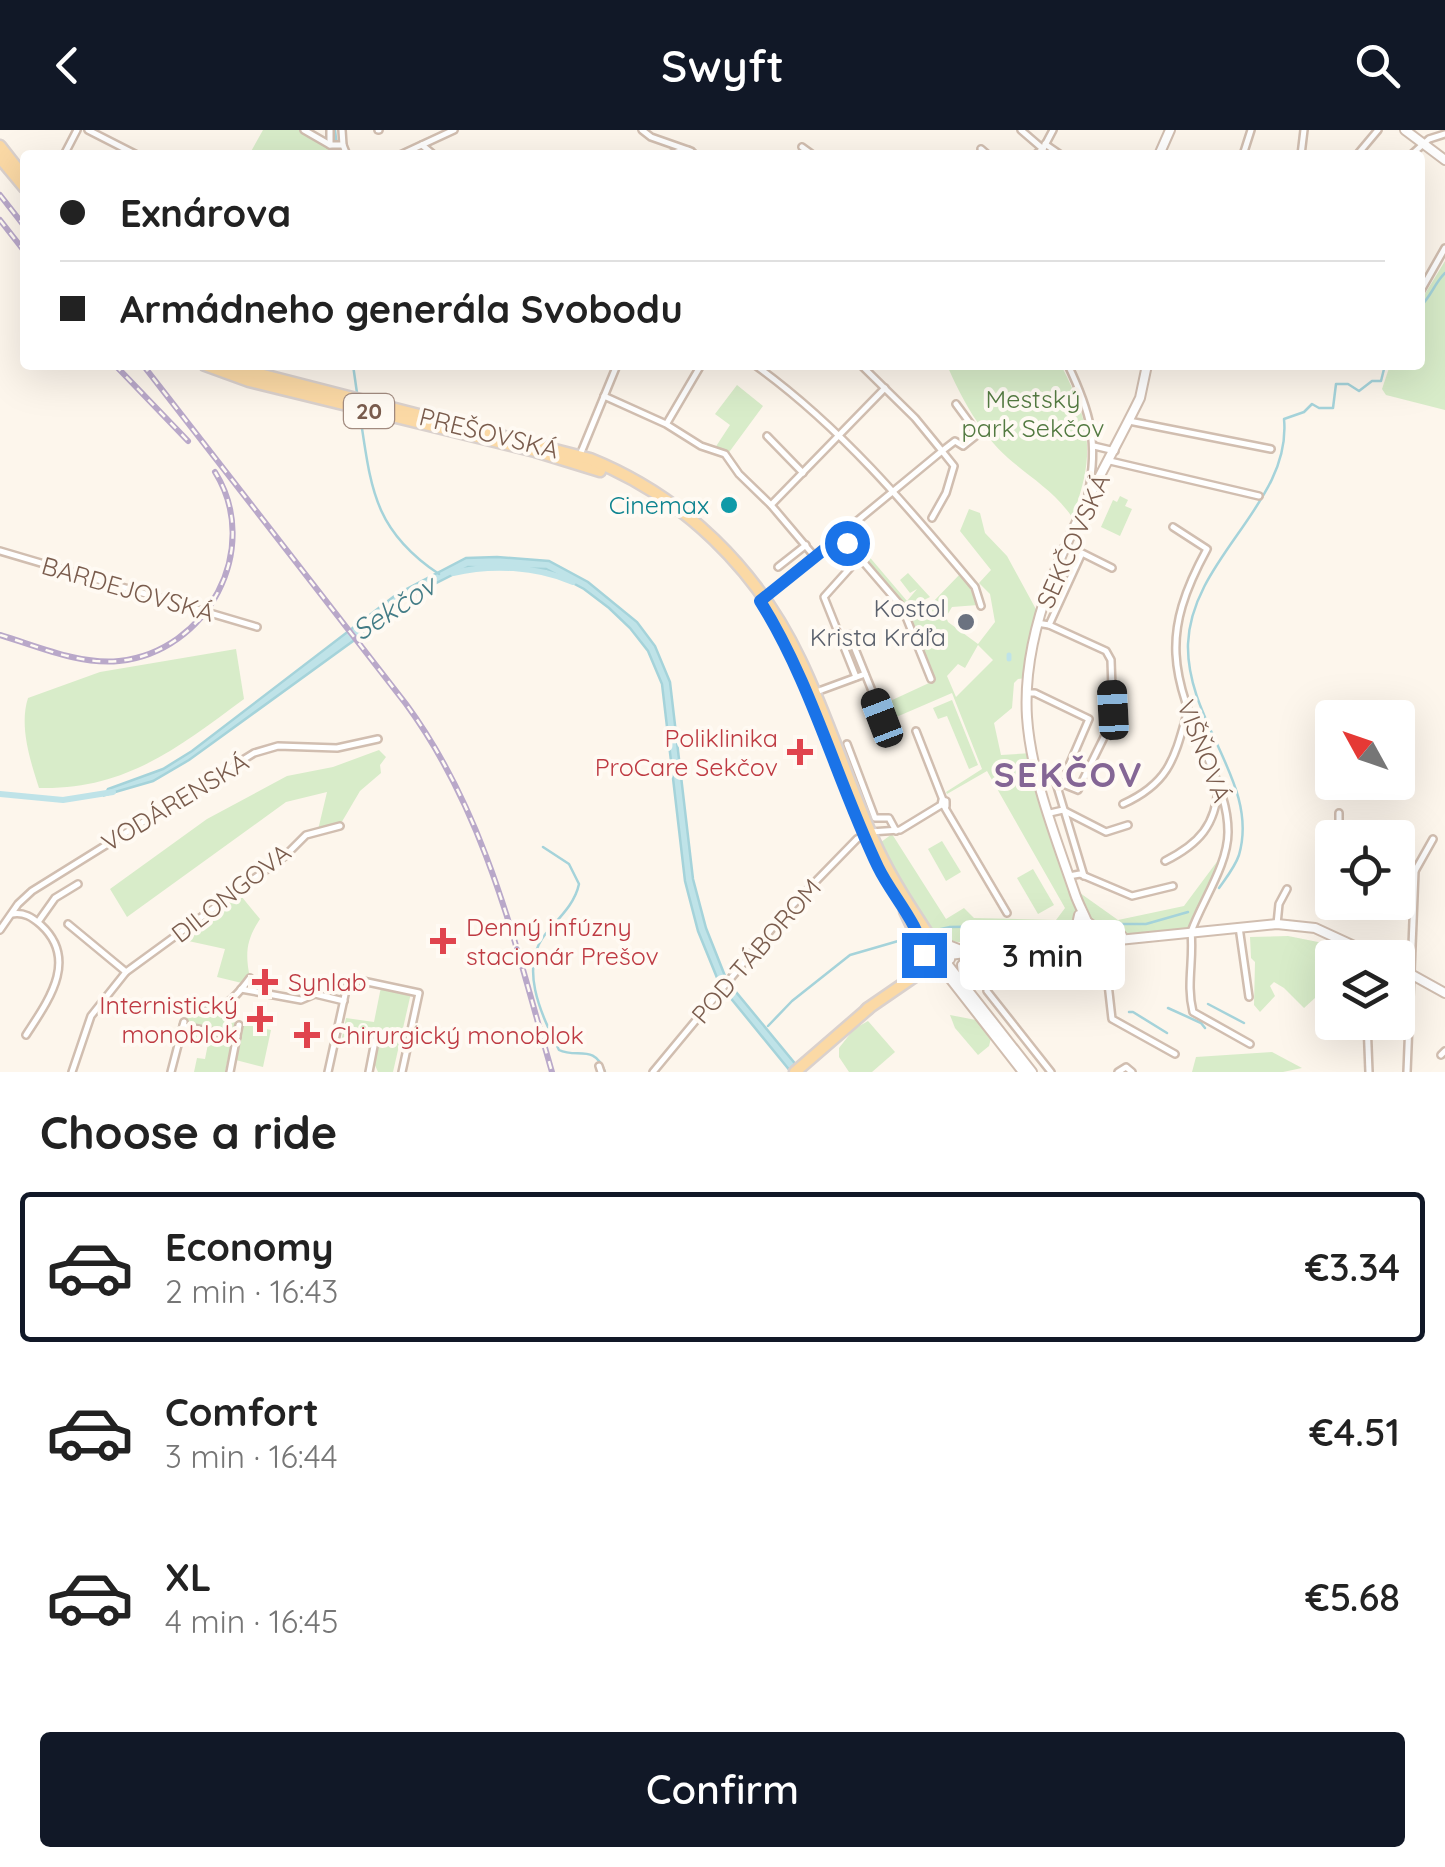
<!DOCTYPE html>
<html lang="en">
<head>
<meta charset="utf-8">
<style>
	body { margin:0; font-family:Quicksand,sans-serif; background:#f2f2f2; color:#222; height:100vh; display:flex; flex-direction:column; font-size:38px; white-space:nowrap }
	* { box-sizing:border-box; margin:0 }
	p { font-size:32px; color:#767676 }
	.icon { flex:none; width:55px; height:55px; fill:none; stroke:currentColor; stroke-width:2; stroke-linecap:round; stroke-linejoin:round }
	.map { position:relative; height:942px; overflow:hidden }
	.panel { display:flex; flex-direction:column; background:#fff; flex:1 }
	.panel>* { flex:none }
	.guide { position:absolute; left:20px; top:20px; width:1405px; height:220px; border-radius:10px; box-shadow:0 10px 40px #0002; display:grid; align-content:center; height:220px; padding:0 40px; background:#fff }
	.needle { width:65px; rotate:310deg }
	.controls { position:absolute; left:1315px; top:570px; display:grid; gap:20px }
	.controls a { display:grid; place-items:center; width:100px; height:100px; border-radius:10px; background:#fff; box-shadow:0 10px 40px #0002; font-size:50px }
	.end { position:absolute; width:45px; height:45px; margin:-22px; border:12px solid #1a73e8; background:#fff; box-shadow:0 0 0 5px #fff }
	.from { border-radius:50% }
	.bubble { position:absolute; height:70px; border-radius:10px; background:#fff; box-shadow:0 10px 40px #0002; font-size:32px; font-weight:600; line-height:70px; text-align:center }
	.car { position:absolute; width:30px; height:60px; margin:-30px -15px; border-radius:12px; box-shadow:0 0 8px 2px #0007; background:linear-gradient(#222 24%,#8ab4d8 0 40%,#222 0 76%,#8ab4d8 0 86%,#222 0) }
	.guide b { display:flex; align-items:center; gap:35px; height:95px; font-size:38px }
	.guide b+b { border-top:2px solid #e0e0e0 }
	.guide i { width:25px; height:25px; background:#222 }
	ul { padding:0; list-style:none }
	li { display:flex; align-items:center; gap:30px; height:150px; margin:0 20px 15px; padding:0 20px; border:5px solid transparent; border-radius:10px }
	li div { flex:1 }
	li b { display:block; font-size:38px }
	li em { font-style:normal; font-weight:600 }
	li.current { border-color:#111827 }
	li>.icon { width:90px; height:90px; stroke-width:1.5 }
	h2 { padding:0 40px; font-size:45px; line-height:120px }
	.action { display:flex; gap:20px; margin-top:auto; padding:20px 40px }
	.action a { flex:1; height:115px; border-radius:10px; background:#111827; color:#fff; font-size:40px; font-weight:600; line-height:115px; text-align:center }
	header { display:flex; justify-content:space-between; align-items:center; height:130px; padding:0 40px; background:#111827; color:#fff; font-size:45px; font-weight:600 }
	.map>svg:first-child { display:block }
	.green { fill:#d8ecc9; fill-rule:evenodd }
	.water { fill:#bfe3e8; stroke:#a5d3da; stroke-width:2.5 }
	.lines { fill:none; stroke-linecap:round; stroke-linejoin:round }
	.stream { stroke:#a5d3da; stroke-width:2.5 }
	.canal { stroke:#bfe3e8; stroke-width:5 }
	.river { stroke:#bfe3e8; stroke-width:6 }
	.minor-casing { stroke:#d1beb0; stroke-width:10 }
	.tertiary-casing { stroke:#d1beb0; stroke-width:12 }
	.primary-casing { stroke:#dad1cd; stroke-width:15 }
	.minor { stroke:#fff; stroke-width:5 }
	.tertiary { stroke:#fff; stroke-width:8 }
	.primary { stroke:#fbd9a5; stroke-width:10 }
	.rail-casing { stroke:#b9a8c9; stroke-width:6 }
	.rail { stroke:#fffaf3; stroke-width:2.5; stroke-dasharray:8; stroke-linecap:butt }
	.route { stroke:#1a73e8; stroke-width:12 }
	.culture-dot { fill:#0f9aa8; stroke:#fffaf3; stroke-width:4 }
	.worship-dot { fill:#6b7280; stroke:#fffaf3; stroke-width:4 }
	.health-dot { fill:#e0444e; stroke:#fffaf3; stroke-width:4 }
	.labels { text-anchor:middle; stroke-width:8; stroke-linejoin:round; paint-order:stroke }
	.shield { fill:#fffaf3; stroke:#a28b7f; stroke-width:2.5 }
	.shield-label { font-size:22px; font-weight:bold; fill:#7a5c4d }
	.park-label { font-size:25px; fill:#537a41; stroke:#fffaf3 }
	.street-label { font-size:25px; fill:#7a5c4d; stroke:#fffaf3 }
	.culture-label { font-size:25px; fill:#0d838f; stroke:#fffaf3; text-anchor:end }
	.worship-label { font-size:25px; fill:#5b616d; stroke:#fffaf3; text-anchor:end }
	.health-label { font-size:25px; fill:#be3a42; stroke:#fffaf3; text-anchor:start }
	.water-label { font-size:28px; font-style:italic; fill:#437c86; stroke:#fffaf3 }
	.district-label { font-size:35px; font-weight:bold; letter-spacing:2.5px; fill:#846695; stroke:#fffaf3 }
</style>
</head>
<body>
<header><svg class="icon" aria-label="back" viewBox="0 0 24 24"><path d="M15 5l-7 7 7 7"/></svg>Swyft<svg class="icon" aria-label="search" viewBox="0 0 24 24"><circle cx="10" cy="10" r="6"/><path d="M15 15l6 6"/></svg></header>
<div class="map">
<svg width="1445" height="942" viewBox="0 0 1445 942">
	<rect width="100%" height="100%" fill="#fdf6ec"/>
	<g class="green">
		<polygon points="263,0 304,0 331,20 332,25 249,25"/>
		<polygon points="1445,131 1445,280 1386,265 1382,259 1390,235 1420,235 1420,172"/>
		<path d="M947,235H1061C1091,293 1096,325 1072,387C1054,361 1031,348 1008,328C981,304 961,268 947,235Z"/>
		<polygon points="737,255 763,276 727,325 715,318 730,295 715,284"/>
		<polygon points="1120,366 1128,370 1125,376 1132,379 1120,406 1101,397 1113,370 1117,372"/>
		<path d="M969,379L980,383L985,403L1007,426L1038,483L1027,548L1018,549L1014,553L1012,578L994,593L1001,625L1032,623L1078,786L1076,799C1047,824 975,813 938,810L933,807L877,715L892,704L946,789L964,778L974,788L1056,790L1065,778L987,641L947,664L946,662L982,639L952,563L894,588L888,572L929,553L897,474L848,416L855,410L907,471L917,459L910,463L900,450L908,443L930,467L924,470L929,476L962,442L978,475L952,477L946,487L948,492L978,514L995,492L990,464L979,453L991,440L960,401ZM978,515L993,530L956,567L947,546L958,534L965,538Z"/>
		<path d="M236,519L244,569C178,618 125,660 39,658C30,630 19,596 28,568L100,542Z"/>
		<polygon points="952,570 978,635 969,639 947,586 938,589 933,578"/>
		<polygon points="379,620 386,627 380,635 381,643 360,661 340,695 318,700 327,662 286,672 127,787 110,759 207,689 287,646 333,637"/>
		<polygon points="942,711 961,742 946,751 928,719"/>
		<path d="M1227,724L1192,803C1158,804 1122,811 1090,794L1080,763L1118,790L1184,776L1219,729Z"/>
		<polygon points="1033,739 1054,775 1038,784 1017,748"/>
		<path d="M237,761L260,789C246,810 245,824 250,848L246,854L217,847L225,819L170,807Z"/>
		<polygon points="1288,806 1323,813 1354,827 1332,828 1332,864 1326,858 1304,878 1284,858 1274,852 1270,856 1275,866 1260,882 1254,875 1255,832 1251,828 1250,807"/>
		<polygon points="381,857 411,863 393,942 378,942 374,933 377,919 341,912 346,888 374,892"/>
		<polygon points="235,864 228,891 271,900 263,937 228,928 225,942 194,942 197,928 205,929 208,914 192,909 195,899 183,896 188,880 211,882"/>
		<polygon points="950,885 976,890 991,908 989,916 978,925 955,898"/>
		<polygon points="868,891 895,922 872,942 849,942 839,927 839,918 854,899"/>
		<polygon points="1272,922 1302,938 1283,942 1192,942 1196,927"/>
	</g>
	<polygon class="water" points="497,427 549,431 588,452 637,492 655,516 670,552 693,749 706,798 727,851 802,942 791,942 720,855 698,801 685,751 662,554 648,521 630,498 609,478 584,459 546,439 468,437 401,471 360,506 189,630 153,651 105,665 108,659 163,639 192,621 397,464 466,428"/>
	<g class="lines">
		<g class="stream">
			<polyline points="335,0 338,25"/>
			<path d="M1420,177C1432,165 1434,154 1445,143"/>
			<polyline points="1420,186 1420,190"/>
			<polyline points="353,235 357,263"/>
			<path d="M360,285C371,357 373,400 439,444"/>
			<path d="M543,717L569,734L579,754C575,773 561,786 548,801C517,835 541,884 559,920C577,929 594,913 605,942"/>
			<path d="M1219,758C1226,748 1235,737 1239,725C1260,653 1186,592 1188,514C1191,428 1292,373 1284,289L1304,282L1312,274L1319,278H1333L1336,254H1348L1359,261L1372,251H1381L1385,235"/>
			<polyline points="1101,794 1146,794 1188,782"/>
			<polyline points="932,801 950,797 1068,795"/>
			<polyline points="1208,874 1244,893"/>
			<polyline points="1168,878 1201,893 1205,898"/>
			<polyline points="1129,882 1133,882 1167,903"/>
			<polyline points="768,896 792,871 850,825 912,807"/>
		</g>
		<polyline class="canal" points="1009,525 1009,529"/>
		<g class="river">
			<path d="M453,443C491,434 536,436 573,452"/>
			<polyline points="0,664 63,670 113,662"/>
		</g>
		<g class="minor-casing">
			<g id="minor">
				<polyline points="88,0 137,25"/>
				<polyline points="304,0 330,15 343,15 347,25"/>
				<polyline points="330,0 330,15"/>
				<polyline points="342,0 343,15"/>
				<polyline points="378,0 379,0"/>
				<polyline points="642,0 651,7 688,20"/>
				<polyline points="1021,0 1043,19"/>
				<polyline points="1045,14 1061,25"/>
				<polyline points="422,15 434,25"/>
				<polyline points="802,17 813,25"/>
				<polyline points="981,19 988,25"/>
				<polyline points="64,25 77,0"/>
				<polyline points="400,25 454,0"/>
				<path d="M670,25C677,21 691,16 694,25"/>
				<polyline points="1035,25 1043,19 1053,0"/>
				<polyline points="1243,25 1251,0"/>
				<polyline points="1301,25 1304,0"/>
				<polyline points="1357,25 1378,0"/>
				<polyline points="1411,25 1429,9 1445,4"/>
				<polyline points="1420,162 1445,118"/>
				<path d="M755,235C841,297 907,376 975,457L981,476"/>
				<path d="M1068,235C1090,281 1099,312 1088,364"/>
				<polyline points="604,266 666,294 701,316 725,324 739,344 771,375 815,427"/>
				<polyline points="1129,291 1271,319"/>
				<polyline points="667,293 701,235"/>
				<polyline points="767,306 803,343"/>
				<polyline points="1094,316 1115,321"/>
				<polyline points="580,325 617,235"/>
				<polyline points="1110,331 1259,366"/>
				<polyline points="771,375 885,258"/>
				<polyline points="932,388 946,363 954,336 942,321 955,311 963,316 978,304 956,274"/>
				<path d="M1173,397L1207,419C1160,505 1171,543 1208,629C1218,653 1228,675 1228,702C1228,735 1202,771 1191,802C1194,830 1186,854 1193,882L1250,914"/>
				<polyline points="841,406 902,477 931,549"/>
				<polyline points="0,421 257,497"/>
				<polyline points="778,437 806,415"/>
				<polyline points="850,438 824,467 856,547"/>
				<polyline points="760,471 942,321 915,288 861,235"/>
				<polyline points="1037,493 1049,495 1106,521 1111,530 1113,589 1078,660 1058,652"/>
				<polyline points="1049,495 1082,423 1112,438"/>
				<polyline points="849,504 883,588"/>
				<polyline points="1027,563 1035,563 1089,589 1067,640"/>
				<polyline points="808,565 865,544"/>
				<polyline points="916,601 943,670"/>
				<polyline points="847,614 875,688 889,688 896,701"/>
				<polyline points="1056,653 1084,746"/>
				<path d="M1123,674C1167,654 1174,631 1186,587"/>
				<polyline points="945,678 1007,783"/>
				<polyline points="1050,683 1063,680 1106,702 1128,695"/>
				<polyline points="1339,708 1339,683"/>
				<path d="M1165,731C1199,714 1216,695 1218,657"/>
				<polyline points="1398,733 1415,741"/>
				<polyline points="1069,746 1080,744 1132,766 1173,756"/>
				<path d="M12,784C24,782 32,787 41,795C79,830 48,871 26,905"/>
				<polyline points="38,792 55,768 78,754"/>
				<polyline points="68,794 126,842"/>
				<polyline points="1277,794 1279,774 1287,759"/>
				<polyline points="1239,797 1249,867"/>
				<polyline points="0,800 18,774 32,761 254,623 278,616 337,618 378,609"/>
				<polyline points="1004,835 1105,827 1112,889 1175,924"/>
				<polyline points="241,859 301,870 315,864 344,871"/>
				<polyline points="987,861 1051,942"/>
				<path d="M176,878C214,885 227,880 250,848"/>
				<polyline points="1367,892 1369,942"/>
				<polyline points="183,896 237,907"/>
				<polyline points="1441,925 1445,921"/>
				<polyline points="599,936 601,942"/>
				<polyline points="72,942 91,886 126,842 285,726 306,705 340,696"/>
				<polyline points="171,942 184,892"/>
				<polyline points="230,942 239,895"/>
				<polyline points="328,942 348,851 358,850 419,863 402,942"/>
				<polyline points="369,942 375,911"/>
				<polyline points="653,942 784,784 857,709 870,702 900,700 941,675 942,670 946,671 946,676 941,675"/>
				<polyline points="1118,942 1126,937 1132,942"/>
				<polyline points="1407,942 1415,741 1433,709"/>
			</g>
		</g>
		<g class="tertiary-casing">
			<g id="tertiary">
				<polyline points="1405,0 1445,30"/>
				<polyline points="1159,25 1170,0"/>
				<polyline points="1089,793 1101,802 1122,806"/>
				<polyline points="933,809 961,820"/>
				<path d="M1089,813C1091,806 1092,806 1090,799C1086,787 1079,776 1075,764C1056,708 1031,646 1027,587C1020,475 1092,366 1140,268L1147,235"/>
				<polyline points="1063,814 1075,804 1079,785"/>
				<polyline points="942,826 1020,816 1089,813 1277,794 1315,798 1380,828"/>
				<polyline points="979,826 1035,820"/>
				<polyline points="950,829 945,831 1032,942"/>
				<polyline points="938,833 1023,942"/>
				<polyline points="1398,837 1445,863"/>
				<polyline points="964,851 962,835 972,826"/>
			</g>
		</g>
		<g class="primary-casing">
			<g id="primary">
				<polyline points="0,16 25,48"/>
				<polyline points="0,28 25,58"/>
				<polyline points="205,235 249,251 535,321 600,341"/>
				<path d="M224,235L590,329C684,367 757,439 800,530C830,592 849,658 878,720C897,760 922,794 945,831L931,835L867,879"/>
				<polyline points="905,781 924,822 916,838"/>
				<polyline points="795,942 869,878"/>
			</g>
		</g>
		<use href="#minor" class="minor"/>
		<use href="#tertiary" class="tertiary"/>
		<use href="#primary" class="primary"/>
		<g class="rail-casing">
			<g id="rail">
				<polyline points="0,65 25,97"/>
				<polyline points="0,90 25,122"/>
				<polyline points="115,235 188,311"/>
				<path d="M143,235L406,574C486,683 515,814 552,942"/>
				<path d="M0,505C37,516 79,535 119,531C207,522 263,419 215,342"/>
			</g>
		</g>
		<use href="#rail" class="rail"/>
	</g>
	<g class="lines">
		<path class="route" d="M847,413L841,406L760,471C812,554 836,649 878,737C892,766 919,793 924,825"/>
	</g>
	<circle class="culture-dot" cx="729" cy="375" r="10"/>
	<circle class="worship-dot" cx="966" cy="492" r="10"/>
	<g class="health-dot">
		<path d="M795 607h10v10h10v10h-10v10h-10v-10h-10v-10h10z"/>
		<path d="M438 796h10v10h10v10h-10v10h-10v-10h-10v-10h10z"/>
		<path d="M260 837h10v10h10v10h-10v10h-10v-10h-10v-10h10z"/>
		<path d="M255 874h10v10h10v10h-10v10h-10v-10h-10v-10h10z"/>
		<path d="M302 890h10v10h10v10h-10v10h-10v-10h-10v-10h10z"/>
	</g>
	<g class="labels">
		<rect class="shield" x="344" y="264" width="50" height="34" rx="8"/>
		<g class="shield-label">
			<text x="369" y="289">20</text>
		</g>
		<g class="park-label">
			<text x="1033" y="278">Mestský<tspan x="1033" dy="29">park Sekčov</tspan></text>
		</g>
		<g class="street-label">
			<text transform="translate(489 303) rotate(14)" y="9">PREŠOVSKÁ</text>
			<text transform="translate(1073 411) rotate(-66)" y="9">SEKČOVSKÁ</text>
			<text transform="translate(128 459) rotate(16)" y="9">BARDEJOVSKÁ</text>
			<text transform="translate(1204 621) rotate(69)" y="9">VIŠŇOVÁ</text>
			<text transform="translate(175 672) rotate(-31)" y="9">VODÁRENSKÁ</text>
			<text transform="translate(231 763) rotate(-38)" y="9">DILONGOVA</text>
			<text transform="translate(756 821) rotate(-49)" y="9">POD TÁBOROM</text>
		</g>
		<g class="culture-label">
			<text x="709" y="384">Cinemax</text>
		</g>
		<g class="worship-label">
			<text x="946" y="487">Kostol<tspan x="946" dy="29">Krista Kráľa</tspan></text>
		</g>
		<g class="health-label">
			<text x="778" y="617" text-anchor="end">Poliklinika<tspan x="778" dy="29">ProCare Sekčov</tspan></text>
			<text x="466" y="806">Denný infúzny<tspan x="466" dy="29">stacionár Prešov</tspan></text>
			<text x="288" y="861">Synlab</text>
			<text x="238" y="884" text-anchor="end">Internistický<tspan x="238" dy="29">monoblok</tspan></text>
			<text x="330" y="914">Chirurgický monoblok</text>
		</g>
		<g class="water-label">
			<text transform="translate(394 478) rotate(-33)" y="10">Sekčov</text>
		</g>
		<g class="district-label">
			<text x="1069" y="657">SEKČOV</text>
		</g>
	</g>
</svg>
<div class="controls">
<a><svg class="needle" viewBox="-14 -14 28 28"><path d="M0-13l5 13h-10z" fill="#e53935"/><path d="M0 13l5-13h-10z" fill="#767676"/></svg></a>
<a><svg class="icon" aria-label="locate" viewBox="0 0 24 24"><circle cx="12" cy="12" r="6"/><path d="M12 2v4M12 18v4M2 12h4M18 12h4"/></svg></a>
<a><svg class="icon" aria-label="layers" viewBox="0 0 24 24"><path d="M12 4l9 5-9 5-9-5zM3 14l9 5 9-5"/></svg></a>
</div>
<i class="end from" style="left:847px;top:413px"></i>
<i class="end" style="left:924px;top:825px"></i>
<div class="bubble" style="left:960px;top:790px;width:165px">3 min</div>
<i class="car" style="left:1113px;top:580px;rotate:357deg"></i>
<i class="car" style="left:882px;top:588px;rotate:339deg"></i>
<div class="guide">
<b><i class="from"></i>Exnárova</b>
<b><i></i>Armádneho generála Svobodu</b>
</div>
</div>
<section class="panel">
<h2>Choose a ride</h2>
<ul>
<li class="current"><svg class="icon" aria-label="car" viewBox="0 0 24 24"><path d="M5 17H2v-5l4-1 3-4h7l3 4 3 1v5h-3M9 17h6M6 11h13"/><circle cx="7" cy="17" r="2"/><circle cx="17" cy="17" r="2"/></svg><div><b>Economy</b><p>2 min · 16:43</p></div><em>€3.34</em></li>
<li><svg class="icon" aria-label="car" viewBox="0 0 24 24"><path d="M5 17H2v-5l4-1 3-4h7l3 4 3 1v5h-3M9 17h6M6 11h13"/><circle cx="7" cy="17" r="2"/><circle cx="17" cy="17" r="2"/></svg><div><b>Comfort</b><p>3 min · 16:44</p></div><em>€4.51</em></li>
<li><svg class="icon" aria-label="car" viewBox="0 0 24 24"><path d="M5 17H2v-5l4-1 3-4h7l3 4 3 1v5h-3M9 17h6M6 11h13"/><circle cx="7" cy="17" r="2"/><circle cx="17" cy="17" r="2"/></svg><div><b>XL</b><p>4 min · 16:45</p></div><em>€5.68</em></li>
</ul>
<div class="action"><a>Confirm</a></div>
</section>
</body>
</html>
